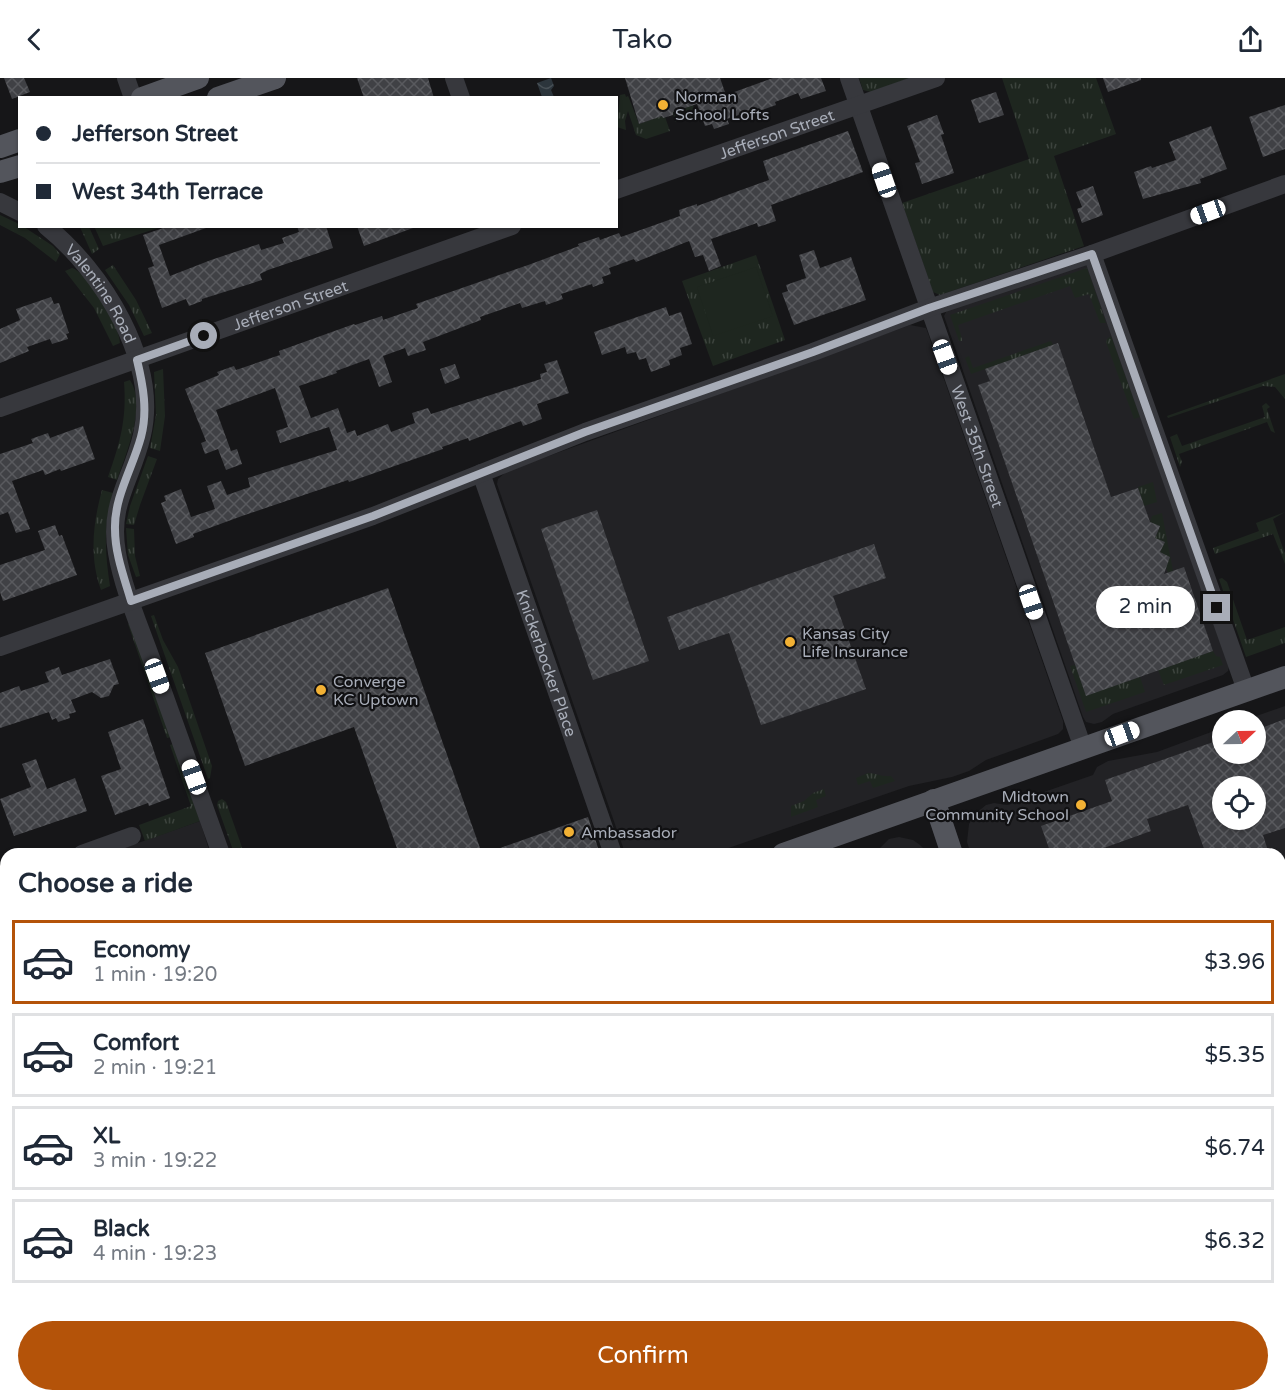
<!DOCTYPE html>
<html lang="en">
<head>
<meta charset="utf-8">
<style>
	body { margin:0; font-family:"Varela Round",sans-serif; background:#f6f6f7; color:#1f2937; height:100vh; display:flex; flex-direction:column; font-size:22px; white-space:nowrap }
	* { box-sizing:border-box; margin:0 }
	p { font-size:20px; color:#747a83 }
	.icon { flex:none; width:33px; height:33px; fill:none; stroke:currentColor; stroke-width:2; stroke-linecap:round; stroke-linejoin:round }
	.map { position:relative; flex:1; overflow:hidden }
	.details { position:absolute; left:0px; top:770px; width:1286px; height:554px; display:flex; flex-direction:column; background:#fff; border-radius:18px 18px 0 0; box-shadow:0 2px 4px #0004 }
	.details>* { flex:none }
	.top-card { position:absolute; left:18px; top:18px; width:600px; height:132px; border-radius:0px; box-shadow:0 2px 4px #0004; display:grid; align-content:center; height:132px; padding:0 18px; background:#fff }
	.needle { width:39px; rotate:68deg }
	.fabs { position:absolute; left:1212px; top:632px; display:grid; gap:12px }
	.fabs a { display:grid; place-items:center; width:54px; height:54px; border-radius:50%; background:#fff; box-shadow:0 2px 4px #0004; font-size:30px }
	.end { position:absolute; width:27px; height:27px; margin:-14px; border:8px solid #a8adb8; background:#111; box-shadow:0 0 0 3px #111 }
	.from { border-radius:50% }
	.bubble { position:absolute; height:42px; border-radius:21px; background:#fff; box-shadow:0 2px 4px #0004; font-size:20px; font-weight:600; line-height:42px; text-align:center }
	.car { position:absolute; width:18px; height:36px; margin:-18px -9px; border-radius:8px; box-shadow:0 0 4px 2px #0007; background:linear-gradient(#fff 24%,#345 0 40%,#fff 0 76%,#345 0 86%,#fff 0) }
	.top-card b { display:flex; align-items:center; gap:21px; height:57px; font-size:22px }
	.top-card b+b { border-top:2px solid #e0e1e3 }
	.top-card i { width:15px; height:15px; background:#1f2937 }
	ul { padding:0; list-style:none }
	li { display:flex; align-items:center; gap:18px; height:84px; margin:0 12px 9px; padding:0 6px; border:3px solid #e0e1e3; border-radius:0px }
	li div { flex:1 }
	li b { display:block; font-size:22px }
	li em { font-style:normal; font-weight:600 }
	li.current { border-color:#b45309 }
	li>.icon { width:54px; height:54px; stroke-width:1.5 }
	h2 { padding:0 18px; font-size:27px; line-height:72px }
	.cta { display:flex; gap:12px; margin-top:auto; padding:12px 18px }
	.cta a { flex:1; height:69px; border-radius:36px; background:#b45309; color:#fff; font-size:24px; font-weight:600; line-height:69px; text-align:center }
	header { display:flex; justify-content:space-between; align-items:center; height:78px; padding:0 18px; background:#fff; font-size:27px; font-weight:600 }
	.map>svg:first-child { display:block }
	.built { fill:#222225; fill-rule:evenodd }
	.grass { fill:url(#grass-tufts) }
	.garden { fill:#1e261f }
	.water { fill:url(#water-waves) }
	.building { fill:url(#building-cross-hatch); fill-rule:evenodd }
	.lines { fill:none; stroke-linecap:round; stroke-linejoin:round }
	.minor { stroke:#37383d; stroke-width:18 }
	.major { stroke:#53555c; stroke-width:22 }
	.route { stroke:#a8adb8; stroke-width:8 }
	.poi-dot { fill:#f2b134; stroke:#111113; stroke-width:2 }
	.labels { text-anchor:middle; stroke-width:4.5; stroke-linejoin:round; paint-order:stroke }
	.poi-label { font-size:16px; fill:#a8adb8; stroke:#111113; text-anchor:start }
	.street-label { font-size:16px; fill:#a8adb8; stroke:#111113 }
</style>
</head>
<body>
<header><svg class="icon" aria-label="back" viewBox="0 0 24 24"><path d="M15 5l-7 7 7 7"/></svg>Tako<svg class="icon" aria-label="share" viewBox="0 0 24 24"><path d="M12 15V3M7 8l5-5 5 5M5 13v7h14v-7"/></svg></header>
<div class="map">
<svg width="1285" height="1322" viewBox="0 0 1285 1322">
	<defs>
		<pattern id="grass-tufts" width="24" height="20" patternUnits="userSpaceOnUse" patternTransform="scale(1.5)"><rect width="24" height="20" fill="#1e261f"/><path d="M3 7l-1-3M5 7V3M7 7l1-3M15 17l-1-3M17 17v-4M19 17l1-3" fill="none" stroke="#3c433d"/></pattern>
		<pattern id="water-waves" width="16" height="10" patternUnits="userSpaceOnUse" patternTransform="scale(1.5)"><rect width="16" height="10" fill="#2c353c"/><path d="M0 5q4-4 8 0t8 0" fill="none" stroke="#485056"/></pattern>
		<pattern id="building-cross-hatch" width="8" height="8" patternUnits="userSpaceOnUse" patternTransform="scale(1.5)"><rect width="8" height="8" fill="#404145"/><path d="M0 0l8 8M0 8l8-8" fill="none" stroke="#595a5e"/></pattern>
	</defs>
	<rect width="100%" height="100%" fill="#161618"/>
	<g class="built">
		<polygon points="1085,182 1229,589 1228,593 1223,597 1113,636 1102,644 1094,646 1086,644 1083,639 944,238 947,232"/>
		<polygon points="910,247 926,250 929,258 1063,643 1063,651 1058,656 986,682 969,693 952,699 909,708 714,775 625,775 497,406 498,401 507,393"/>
		<path d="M1285,628V850L1280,851V776H971L967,764L969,746L975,736L986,727L994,725L1007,727L1093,697L1097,689L1108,683L1157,674L1222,650V675H1256V642H1245ZM1222,708H1256V741H1222Z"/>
		<polygon points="200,743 210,775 107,776"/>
		<polygon points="899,759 913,762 920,767 928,775 867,776 880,770 889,761"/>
		<polygon points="6,1079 6,1190 0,1192 0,1081"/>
	</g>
	<g class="grass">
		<polygon points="859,0 910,0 871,14 863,12"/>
		<polygon points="1002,0 1096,0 1116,56 1054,78 1084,168 940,217 933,214 902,125 1029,81"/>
		<polygon points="625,16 626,19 628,18 629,20 639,46 662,38 665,39 670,53 646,61 636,57 628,33 625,43 626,52 617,49 620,17"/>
		<polygon points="693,27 696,37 675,44 673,34"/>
		<polygon points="0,137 17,145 20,148 24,149 53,168 60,176 56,184 25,160 0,147"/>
		<polygon points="94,148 161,148 161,149 103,168"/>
		<polygon points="80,149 89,149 99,171 92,176"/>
		<polygon points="756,177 785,262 713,288 682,203"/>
		<polygon points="113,187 136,222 152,255 144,258 129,227 105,192"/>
		<path d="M72,190C87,194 121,249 120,265L113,268L94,230L65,193Z"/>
		<polygon points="1087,190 1106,245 1100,245 1089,216 1075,220 1070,208 958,247 962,261 962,263 959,263 950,237"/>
		<polygon points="1111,258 1140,339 1134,341 1106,264 1107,261"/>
		<polygon points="1051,263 1053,267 971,296 965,280 969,278 973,290"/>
		<polygon points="163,291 165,338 160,373 150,370 156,337 154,294"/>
		<polygon points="1285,296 1285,321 1275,309 1263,308 1168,340 1167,338"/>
		<path d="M130,302C147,327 126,376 117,402L108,399C120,365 127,341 124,304Z"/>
		<polygon points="1266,325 1270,329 1267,331 1275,355 1271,353 1267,344 1179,376 1182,384 1180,389 1170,359 1177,356 1182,368 1265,339 1262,328"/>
		<polygon points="148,378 157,381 140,427 134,447 126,446 130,428"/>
		<polygon points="1153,404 1157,424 1144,428 1138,409"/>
		<path d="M102,412L113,415C103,447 105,475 110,508L101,512C89,479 93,445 102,412Z"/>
		<polygon points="1285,434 1273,441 1285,476 1285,486 1273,456 1215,476 1213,470 1259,453 1256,445"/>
		<polygon points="1162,435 1173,493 1168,495 1160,474 1164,464 1155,460 1160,449 1150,444 1152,438"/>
		<polygon points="126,450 134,451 135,478 140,498 136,499 128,477"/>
		<polygon points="1222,500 1227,504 1247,562 1285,549 1285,565 1246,579 1219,501"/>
		<polygon points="154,537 163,562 178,589 212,688 210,700 208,701 151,538"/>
		<polygon points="131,545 171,659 167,660 128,546"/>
		<polygon points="1213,573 1216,578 1220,579 1223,587 1164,607 1158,592"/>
		<polygon points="1075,587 1086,617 1140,599 1145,614 1086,634 1070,588"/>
		<polygon points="173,666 200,743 145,763 139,747 191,728 170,667"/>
		<path d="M868,695C875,695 883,699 891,698L895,703L873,710L870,703L858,707L856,700Z"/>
		<polygon points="824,711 826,718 816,722 818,729 791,739 791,728 804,723 813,715"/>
		<polygon points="222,721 226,724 244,775 234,775 217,727 218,723"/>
	</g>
	<polygon class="garden" points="756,189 773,238 713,258 697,209"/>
	<polygon class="water" points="551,0 554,8 551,12 554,19 542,19 537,5"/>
	<g class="building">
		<polygon points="4,0 24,0 30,14 12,21"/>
		<polygon points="357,0 428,0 434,20 364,20"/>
		<polygon points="625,0 720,0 726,17 773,0 821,0 826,13 801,21 798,15 775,24 776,27 754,35 753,32 727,41 729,46 714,51 712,46 705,48 697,26 673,34 673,37 663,40 662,38 639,46"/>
		<polygon points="1103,0 1141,0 1141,2 1108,14"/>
		<polygon points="996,14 1004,37 979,45 971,22"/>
		<polygon points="1285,27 1285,71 1263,79 1249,39"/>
		<polygon points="937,37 944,56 941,57 954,95 922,106 915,85 920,84 907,48"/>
		<polygon points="1211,48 1227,91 1200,101 1201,105 1143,121 1134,94 1151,88 1152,90 1176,82 1169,64"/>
		<polygon points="848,53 863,94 771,127 776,143 758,149 757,145 711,161 721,188 709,193 703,177 695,179 689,163 636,184 634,181 609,190 611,196 602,199 604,205 593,209 592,206 561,216 563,221 546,227 545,223 522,230 520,225 480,239 481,242 423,264 426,272 408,278 405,270 383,278 392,304 379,309 369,281 336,293 337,295 299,308 311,340 338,330 347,355 355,352 357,358 388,346 391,354 415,345 412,335 428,330 431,336 541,301 540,296 547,294 544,286 557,282 569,315 537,326 542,341 523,348 521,343 469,363 468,360 442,369 443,371 349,404 348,402 242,438 193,456 194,459 176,466 161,425 166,423 164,418 181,411 191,439 215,431 207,408 221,403 227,417 250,409 248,400 337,372 329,349 280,365 276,353 288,349 275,310 216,332 231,373 237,371 242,386 226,392 218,371 205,376 201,365 206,363 185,311 219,297 217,294 234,288 236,292 280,277 279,273 354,246 355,247 382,238 383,242 418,230 416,226 531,186 579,168 578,166 599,159 600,162 619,155 621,159 680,138 679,132 697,126 697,128 769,102 763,83"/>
		<polygon points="1093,108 1103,137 1082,145 1077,131 1082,129 1076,114"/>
		<polygon points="169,148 205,148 206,150 159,167 170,198 211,182 259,166 261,172 284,165 282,160 299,154 297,148 326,148 333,170 268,192 260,196 262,202 202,221 202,223 189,228 186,221 162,230 148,190 154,188 143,157"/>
		<polygon points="357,148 413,148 413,150 364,168"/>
		<polygon points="814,172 820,190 851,179 866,222 794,247 782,215 788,213 786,207 806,200 799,177"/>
		<polygon points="51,219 54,226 59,225 69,255 66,256 68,261 52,266 50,261 27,269 29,273 0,285 0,251 20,242 16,231"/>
		<polygon points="666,229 669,238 681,234 692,266 680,270 682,277 669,282 670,287 651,294 646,280 639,282 636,274 627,276 625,269 602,277 594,254"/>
		<polygon points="1058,265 1111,419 1138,410 1150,444 1160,448 1155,460 1165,464 1160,474 1170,479 1164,496 1184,489 1213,573 1086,618 978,307 990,303 985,291"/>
		<polygon points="455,286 460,300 445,306 440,291"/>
		<polygon points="83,348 95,381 61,393 60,391 45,397 43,392 12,403 30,451 16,455 8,434 0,437 0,376 33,365 31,361 48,355 50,360"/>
		<polygon points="597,432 649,583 593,602 541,451"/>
		<polygon points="55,447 59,458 62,457 77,497 3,523 0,514 0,487 45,472 38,453"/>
		<polygon points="874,466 886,500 833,518 866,611 761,647 729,555 679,572 667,539"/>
		<polygon points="388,510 480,770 464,776 399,776 354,649 245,688 205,575"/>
		<polygon points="110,581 119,606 114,607 109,618 101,620 92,614 71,622 76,634 69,636 70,640 58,644 56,640 52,642 49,634 0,650 0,615 19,608 21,613 49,604 45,594 59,589 62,597"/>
		<polygon points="143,641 170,720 149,728 148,725 115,737 101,698 121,691 108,654"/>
		<path d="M1285,641V750L1263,757L1269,776H1206L1188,727L1147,741L1151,753L1087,776H1051L1041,748L1112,723L1105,702L1222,661V675H1256V652ZM1222,708H1256V741H1222Z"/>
		<polygon points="36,681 47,711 75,700 87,733 14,758 0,721 31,709 22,686"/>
		<polygon points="588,739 600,776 489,776 489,774"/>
	</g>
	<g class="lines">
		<g class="minor">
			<polyline points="126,0 133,20"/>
			<polyline points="454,0 461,20"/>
			<path id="s1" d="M849,0L1083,670"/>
			<path id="s2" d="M616,112L936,0"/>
			<polyline points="0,124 20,134"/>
			<path id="s3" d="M46,148C102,193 159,283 142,357C132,402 108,425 117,475C123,511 140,549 152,583C175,647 198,711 221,776"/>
			<polyline points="1092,176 1246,612"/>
			<path id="s4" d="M0,330L512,148"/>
			<path id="s5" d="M481,395L613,776"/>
			<polyline points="0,569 373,438 585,354 813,274 929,230 1092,176 1285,106"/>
			<polyline points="82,776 132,758"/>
			<polyline points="0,804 6,802"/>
			<polyline points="1280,863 1285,861"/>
			<polyline points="1280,1095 1285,1093"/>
			<polyline points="0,1313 6,1311"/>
			<polyline points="167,1317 168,1322"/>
			<polyline points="634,1322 648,1317"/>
		</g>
		<g class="major">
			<polyline points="142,20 198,0"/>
			<polyline points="218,20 275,0"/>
			<polyline points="0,69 20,62"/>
			<polyline points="0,94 20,88"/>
			<polyline points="934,722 952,776"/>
			<polyline points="783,776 1285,599"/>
			<polyline points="0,1051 6,1048"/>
			<polyline points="1136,1317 1138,1322"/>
		</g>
	</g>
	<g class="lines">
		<path class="route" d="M204,258L137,282C143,307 148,333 141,359C133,389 114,419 115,451C115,476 124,499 131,523L373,438L585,354L813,274L929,230L1092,176L1217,530"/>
	</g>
	<g class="poi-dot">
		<circle cx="663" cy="27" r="6"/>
		<circle cx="790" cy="564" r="6"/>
		<circle cx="321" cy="612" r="6"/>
		<circle cx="1081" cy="727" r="6"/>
		<circle cx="569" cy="754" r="6"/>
	</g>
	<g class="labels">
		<g class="poi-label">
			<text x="675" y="24">Norman<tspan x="675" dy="18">School Lofts</tspan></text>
			<text x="802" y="561">Kansas City<tspan x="802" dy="18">Life Insurance</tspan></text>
			<text x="333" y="609">Converge<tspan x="333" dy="18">KC Uptown</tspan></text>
			<text x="1069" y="724" text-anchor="end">Midtown<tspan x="1069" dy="18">Community School</tspan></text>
			<text x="581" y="760">Ambassador</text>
		</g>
		<g class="street-label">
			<text dy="6" stroke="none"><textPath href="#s2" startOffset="170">Jefferson Street</textPath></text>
			<text dy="6" stroke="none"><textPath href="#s3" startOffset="88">Valentine Road</textPath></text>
			<text dy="6" stroke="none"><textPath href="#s4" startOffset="308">Jefferson Street</textPath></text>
			<text dy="6" stroke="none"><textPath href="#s1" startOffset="390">West 35th Street</textPath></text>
			<text dy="6" stroke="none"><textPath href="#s5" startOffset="201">Knickerbocker Place</textPath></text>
		</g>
	</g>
</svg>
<div class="fabs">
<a><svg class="needle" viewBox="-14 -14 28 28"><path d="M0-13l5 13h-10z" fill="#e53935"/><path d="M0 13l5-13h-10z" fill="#747a83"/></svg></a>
<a><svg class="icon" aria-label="locate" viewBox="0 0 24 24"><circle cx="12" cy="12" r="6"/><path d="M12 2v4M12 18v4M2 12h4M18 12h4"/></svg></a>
</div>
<i class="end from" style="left:204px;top:258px"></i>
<i class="end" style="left:1217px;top:530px"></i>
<div class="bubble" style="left:1096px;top:508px;width:99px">2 min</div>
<i class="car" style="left:884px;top:102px;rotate:341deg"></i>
<i class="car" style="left:1208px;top:134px;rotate:250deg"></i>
<i class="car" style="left:945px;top:279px;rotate:160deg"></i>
<i class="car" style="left:1031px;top:524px;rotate:161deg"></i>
<i class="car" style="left:157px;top:598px;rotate:160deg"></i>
<i class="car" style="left:1122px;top:656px;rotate:70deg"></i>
<i class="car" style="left:194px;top:699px;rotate:340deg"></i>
<div class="top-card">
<b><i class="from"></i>Jefferson Street</b>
<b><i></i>West 34th Terrace</b>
</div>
<section class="details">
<h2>Choose a ride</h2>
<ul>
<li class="current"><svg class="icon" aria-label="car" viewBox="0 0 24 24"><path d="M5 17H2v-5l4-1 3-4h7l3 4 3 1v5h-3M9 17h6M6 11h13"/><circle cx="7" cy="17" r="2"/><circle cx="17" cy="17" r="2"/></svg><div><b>Economy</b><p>1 min · 19:20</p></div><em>$3.96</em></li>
<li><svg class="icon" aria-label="car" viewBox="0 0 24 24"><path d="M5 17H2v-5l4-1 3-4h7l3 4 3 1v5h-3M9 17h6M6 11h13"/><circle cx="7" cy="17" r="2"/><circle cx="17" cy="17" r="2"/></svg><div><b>Comfort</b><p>2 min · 19:21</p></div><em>$5.35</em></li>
<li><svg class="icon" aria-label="car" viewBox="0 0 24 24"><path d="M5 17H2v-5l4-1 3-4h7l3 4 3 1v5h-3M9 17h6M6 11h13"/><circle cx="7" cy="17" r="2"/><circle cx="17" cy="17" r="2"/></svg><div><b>XL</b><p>3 min · 19:22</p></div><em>$6.74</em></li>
<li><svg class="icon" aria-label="car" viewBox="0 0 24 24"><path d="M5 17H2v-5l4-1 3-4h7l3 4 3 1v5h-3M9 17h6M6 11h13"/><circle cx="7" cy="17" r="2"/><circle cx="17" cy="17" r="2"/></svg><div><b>Black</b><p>4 min · 19:23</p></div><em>$6.32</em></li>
</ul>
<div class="cta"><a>Confirm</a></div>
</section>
</div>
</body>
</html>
